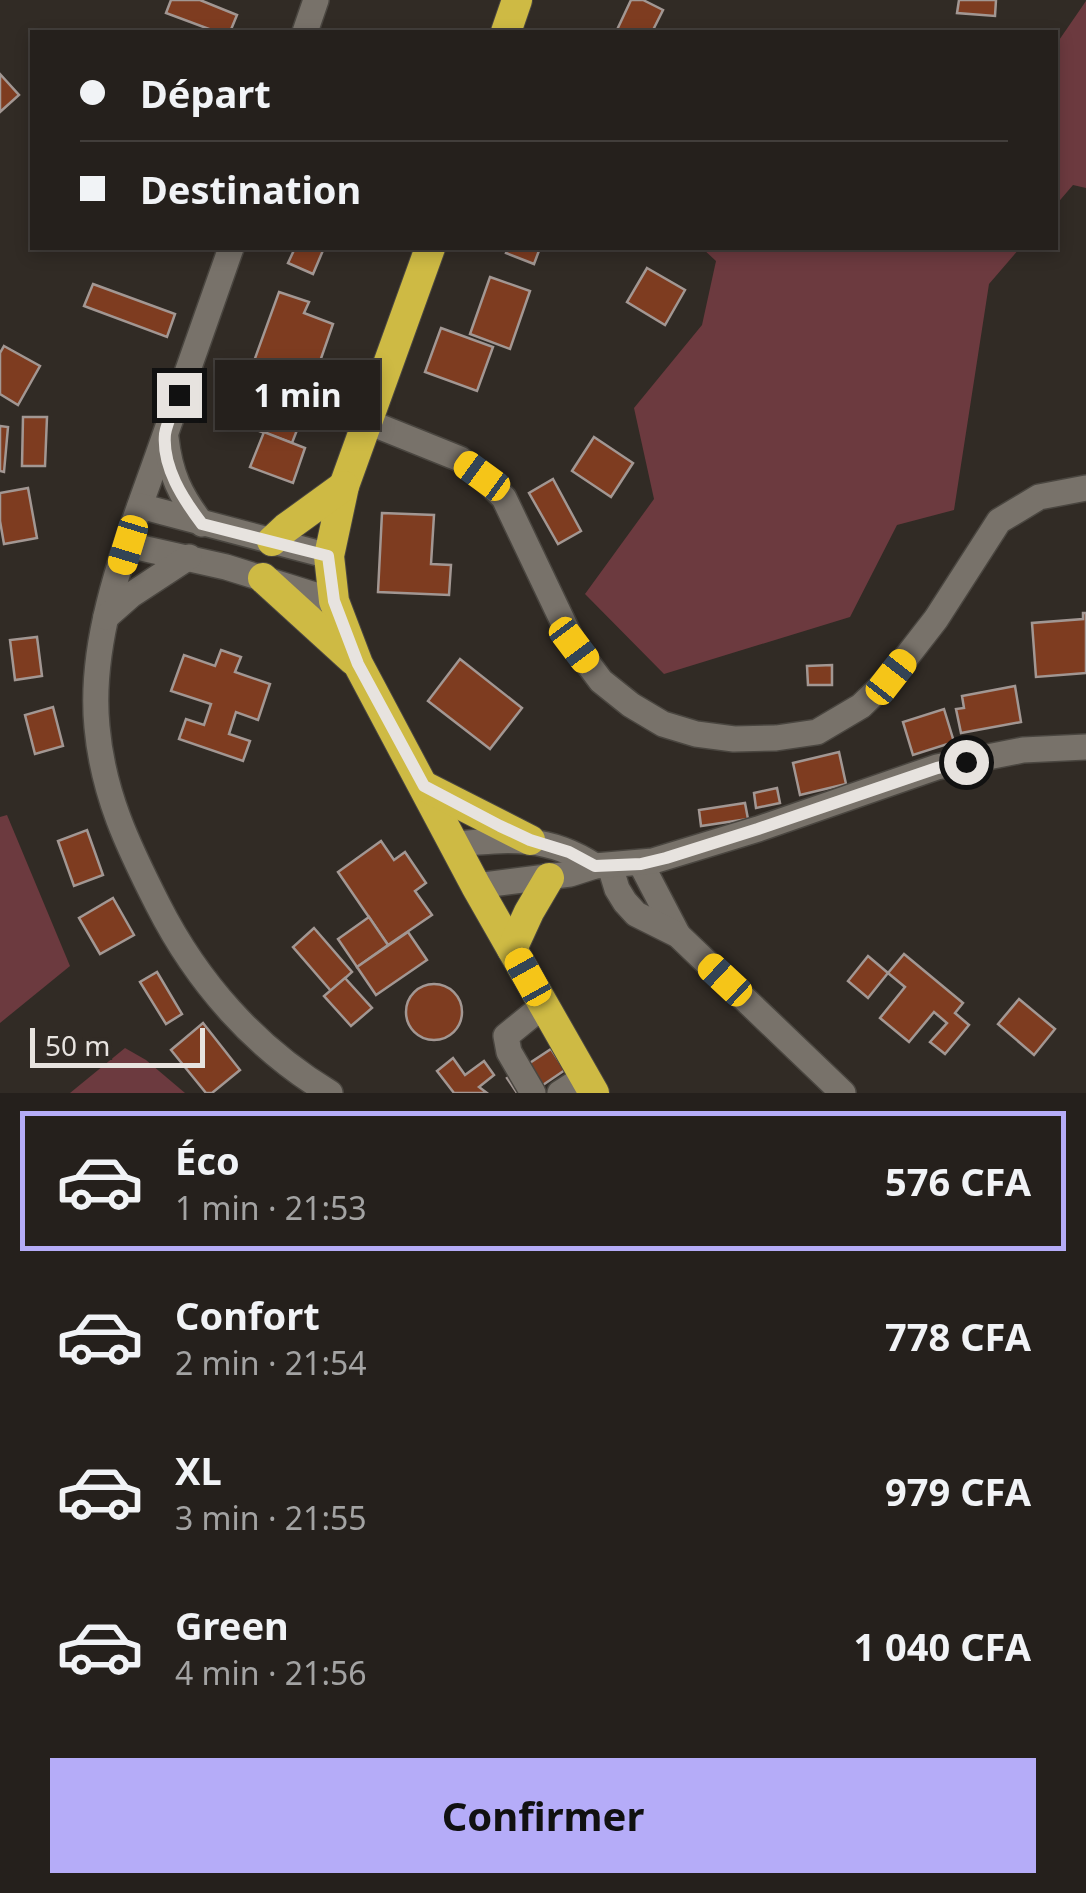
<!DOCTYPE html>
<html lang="fr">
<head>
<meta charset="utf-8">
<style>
	body { margin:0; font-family:"Noto Sans",sans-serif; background:#312d29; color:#f1f3f6; height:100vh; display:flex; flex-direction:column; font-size:38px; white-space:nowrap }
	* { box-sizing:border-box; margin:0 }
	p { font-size:32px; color:#a3a3a3 }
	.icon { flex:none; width:55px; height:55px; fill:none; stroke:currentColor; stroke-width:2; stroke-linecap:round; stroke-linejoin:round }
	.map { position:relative; height:1093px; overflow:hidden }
	.drawer { display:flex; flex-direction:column; background:#25201c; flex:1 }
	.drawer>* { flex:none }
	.guide { position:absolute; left:30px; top:30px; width:1028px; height:220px; border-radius:0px; box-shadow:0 5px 15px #0003,0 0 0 2px #423e3b; display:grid; align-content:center; height:220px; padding:0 50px; background:#25201c }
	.scale { position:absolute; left:30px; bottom:25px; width:175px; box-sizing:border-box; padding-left:10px; border:5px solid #e7e3df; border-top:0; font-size:28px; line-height:35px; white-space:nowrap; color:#e7e3df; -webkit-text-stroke:8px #312b25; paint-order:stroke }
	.end { position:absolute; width:45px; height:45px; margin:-22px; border:12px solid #e7e3df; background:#111; box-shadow:0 0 0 5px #111 }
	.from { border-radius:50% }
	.bubble { position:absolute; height:70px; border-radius:0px; background:#25201c; box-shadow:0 5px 15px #0003,0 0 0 2px #423e3b; font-size:32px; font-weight:700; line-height:70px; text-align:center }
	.car { position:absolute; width:30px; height:60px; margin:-30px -15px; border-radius:12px; box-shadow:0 0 8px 2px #0007; background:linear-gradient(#f5c518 24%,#345 0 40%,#f5c518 0 76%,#345 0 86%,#f5c518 0) }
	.guide b { display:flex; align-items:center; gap:35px; height:95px; font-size:38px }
	.guide b+b { border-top:2px solid #423e3b }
	.guide i { width:25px; height:25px; background:#f1f3f6 }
	ul { padding:18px 0 0; list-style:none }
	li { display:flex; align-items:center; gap:30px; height:140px; margin:0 20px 15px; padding:0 30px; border:5px solid transparent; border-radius:0px }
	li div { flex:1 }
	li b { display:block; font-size:38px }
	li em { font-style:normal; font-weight:700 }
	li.active { border-color:#b5acf8 }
	li>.icon { width:90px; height:90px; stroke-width:1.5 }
	.cta { display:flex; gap:20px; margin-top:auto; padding:20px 50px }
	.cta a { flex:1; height:115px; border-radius:0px; background:#b5acf8; color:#111; font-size:40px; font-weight:700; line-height:115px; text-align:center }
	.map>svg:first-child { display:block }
	.green { fill:#6c3a3f }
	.building { fill:#7e3c20; stroke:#a29793; stroke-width:2.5 }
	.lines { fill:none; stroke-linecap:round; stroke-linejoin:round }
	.minor-casing { stroke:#4a4640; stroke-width:28 }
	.highway-casing { stroke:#4a4640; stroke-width:32 }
	.minor { stroke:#78726a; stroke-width:25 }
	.highway { stroke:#ceba44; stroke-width:30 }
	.route { stroke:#e7e3df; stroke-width:12 }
</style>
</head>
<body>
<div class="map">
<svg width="1086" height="1093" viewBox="0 0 1086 1093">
	<rect width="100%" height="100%" fill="#312b25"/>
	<g class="green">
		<polygon points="1086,1 1086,188 1073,185 1055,206 1055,46"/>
		<polygon points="702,248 1020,248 989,284 954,510 897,525 850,617 664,674 585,594 654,499 634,408 702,325 716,261"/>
		<polygon points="7,815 70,966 0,1023 0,817"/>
		<polygon points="125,1048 146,1060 185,1093 70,1093"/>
	</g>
	<g class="building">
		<polygon points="171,0 200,0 237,15 230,32 217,32 166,13"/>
		<polygon points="631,0 643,0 663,10 652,32 616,32"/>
		<polygon points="959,0 996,0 995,16 957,13"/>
		<polygon points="0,74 19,95 0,112"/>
		<polygon points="295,248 324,248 313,274 288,263"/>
		<polygon points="508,248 540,248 534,264 506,253"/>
		<polygon points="647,268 685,290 665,325 627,302"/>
		<polygon points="490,277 530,291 510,349 470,334"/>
		<polygon points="93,284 175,314 167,337 84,306"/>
		<polygon points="279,292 309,302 304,313 333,324 308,396 249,375"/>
		<polygon points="441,328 493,347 477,391 425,372"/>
		<polygon points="4,346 40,366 18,405 0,394 0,353"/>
		<polygon points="262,396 304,412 292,443 251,428"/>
		<polygon points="23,417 47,417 45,466 22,466"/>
		<polygon points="0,426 8,427 4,472 0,471"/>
		<polygon points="264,432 305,448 293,483 250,467"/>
		<polygon points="594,437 633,463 611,497 572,471"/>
		<polygon points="553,479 581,531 558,544 529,493"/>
		<polygon points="28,488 37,538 4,544 0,521 0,493"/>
		<polygon points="382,513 434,515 431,564 451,565 449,595 378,592"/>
		<polygon points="1083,613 1086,613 1086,673 1036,677 1032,623 1083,619"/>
		<polygon points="37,637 42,676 15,680 10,640"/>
		<polygon points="221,650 241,657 235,672 270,684 258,720 236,712 229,734 250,741 243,761 179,739 186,719 204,725 211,704 171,691 184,655 215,666"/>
		<polygon points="460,659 522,708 490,749 428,701"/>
		<polygon points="832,665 832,685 808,685 807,666"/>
		<polygon points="1015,686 1021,722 961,733 956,709 964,708 962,696"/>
		<polygon points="53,707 63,746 35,754 25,715"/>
		<polygon points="944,709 954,742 913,755 903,722"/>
		<polygon points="839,752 846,784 800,795 793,763"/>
		<polygon points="777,788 780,803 756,808 754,793"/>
		<polygon points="745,803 748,819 701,826 699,810"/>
		<polygon points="87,830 103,875 74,886 58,841"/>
		<polygon points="381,841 394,860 405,852 426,883 415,891 432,915 388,945 338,872"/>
		<polygon points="113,898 134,935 100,954 79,918"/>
		<polygon points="369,917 388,945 357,967 338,939"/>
		<polygon points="314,928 352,972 331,991 293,947"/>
		<polygon points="408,932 427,960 376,995 357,967"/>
		<polygon points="904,954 963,1003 955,1013 969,1025 945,1054 930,1042 947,1023 934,1012 909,1042 880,1018 905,987 888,973"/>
		<polygon points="868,956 888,973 868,998 848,981"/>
		<polygon points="157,972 182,1014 166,1024 140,982"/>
		<polygon points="345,978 372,1008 351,1026 324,996"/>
		<circle cx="434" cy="1012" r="28"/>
		<polygon points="1019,999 1055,1029 1034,1055 998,1024"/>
		<polygon points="203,1023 240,1070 212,1093 206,1093 171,1050"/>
		<polygon points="551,1049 565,1070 531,1093 517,1093 507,1078"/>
		<polygon points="453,1058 465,1075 484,1061 494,1075 479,1087 487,1093 454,1093 437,1071"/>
	</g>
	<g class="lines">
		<g class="minor-casing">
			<g id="minor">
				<polyline points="305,32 316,0"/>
				<path d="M231,248C206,317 182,386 158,455C128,540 88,636 97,727C103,794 128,846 158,905C197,982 255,1048 330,1093"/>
				<polyline points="368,422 460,459 482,476 504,498 574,645 601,681 631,705 663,724 696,734 734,739 776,738 817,732 861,706 891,677 936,619 999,521 1039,497 1086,488"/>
				<path d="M166,438C170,474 180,495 202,524"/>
				<polyline points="140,506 329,556"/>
				<polyline points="128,545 226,567 334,601"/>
				<polyline points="106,617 131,595 189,557"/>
				<path d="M455,844C509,839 548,835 595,866"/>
				<polyline points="641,864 678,935"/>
				<polyline points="610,866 617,889 625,902 636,914 678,935 843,1093"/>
				<polyline points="476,886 570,874 595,866 653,861 758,829 937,767 1023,750 1086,747"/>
				<polyline points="533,1093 509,1052 506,1036 544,1005"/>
				<polyline points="560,1093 585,1077"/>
			</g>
		</g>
		<g class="highway-casing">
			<g id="highway">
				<polyline points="506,32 517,0"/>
				<polyline points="430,248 344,486 329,556 334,601 358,664 476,886 594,1093"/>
				<polyline points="272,541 286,528 344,486"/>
				<polyline points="263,578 353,660"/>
				<polyline points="424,786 530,840"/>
				<polyline points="512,949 529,912 549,878"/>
			</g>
		</g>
		<use href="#minor" class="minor"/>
		<use href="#highway" class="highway"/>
	</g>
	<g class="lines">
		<path class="route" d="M179,395C175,407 167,421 165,434C162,467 183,499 202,524L328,556L334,601L358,664L424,786L500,826L530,840L569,852L595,866L641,864L666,858L758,829L937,768L966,762"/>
	</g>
</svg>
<div class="scale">50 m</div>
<i class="end from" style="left:966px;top:762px"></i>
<i class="end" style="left:179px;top:395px"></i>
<div class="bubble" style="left:215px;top:360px;width:165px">1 min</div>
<i class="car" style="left:482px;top:476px;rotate:306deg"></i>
<i class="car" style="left:128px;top:545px;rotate:197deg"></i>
<i class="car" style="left:574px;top:645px;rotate:143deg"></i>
<i class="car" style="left:891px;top:677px;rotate:38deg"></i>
<i class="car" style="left:528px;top:977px;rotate:331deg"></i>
<i class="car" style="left:725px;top:980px;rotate:313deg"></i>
<div class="guide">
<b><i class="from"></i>Départ</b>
<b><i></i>Destination</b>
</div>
</div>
<section class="drawer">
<ul>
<li class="active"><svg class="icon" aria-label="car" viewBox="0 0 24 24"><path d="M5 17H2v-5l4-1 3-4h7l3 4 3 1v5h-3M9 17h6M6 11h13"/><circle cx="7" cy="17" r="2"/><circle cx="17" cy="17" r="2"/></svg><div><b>Éco</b><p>1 min · 21:53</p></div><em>576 CFA</em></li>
<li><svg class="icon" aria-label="car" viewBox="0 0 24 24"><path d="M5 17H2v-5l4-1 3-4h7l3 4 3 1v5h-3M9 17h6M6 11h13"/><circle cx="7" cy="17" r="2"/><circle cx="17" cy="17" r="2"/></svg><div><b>Confort</b><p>2 min · 21:54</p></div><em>778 CFA</em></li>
<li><svg class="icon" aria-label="car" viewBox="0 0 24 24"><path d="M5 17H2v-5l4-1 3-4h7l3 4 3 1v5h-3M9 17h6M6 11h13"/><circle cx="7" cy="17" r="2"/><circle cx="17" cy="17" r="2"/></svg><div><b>XL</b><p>3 min · 21:55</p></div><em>979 CFA</em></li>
<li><svg class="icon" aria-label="car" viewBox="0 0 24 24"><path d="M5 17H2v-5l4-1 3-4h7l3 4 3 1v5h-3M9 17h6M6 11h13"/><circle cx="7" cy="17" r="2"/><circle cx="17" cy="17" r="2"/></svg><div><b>Green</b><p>4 min · 21:56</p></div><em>1 040 CFA</em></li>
</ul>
<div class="cta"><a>Confirmer</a></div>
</section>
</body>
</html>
